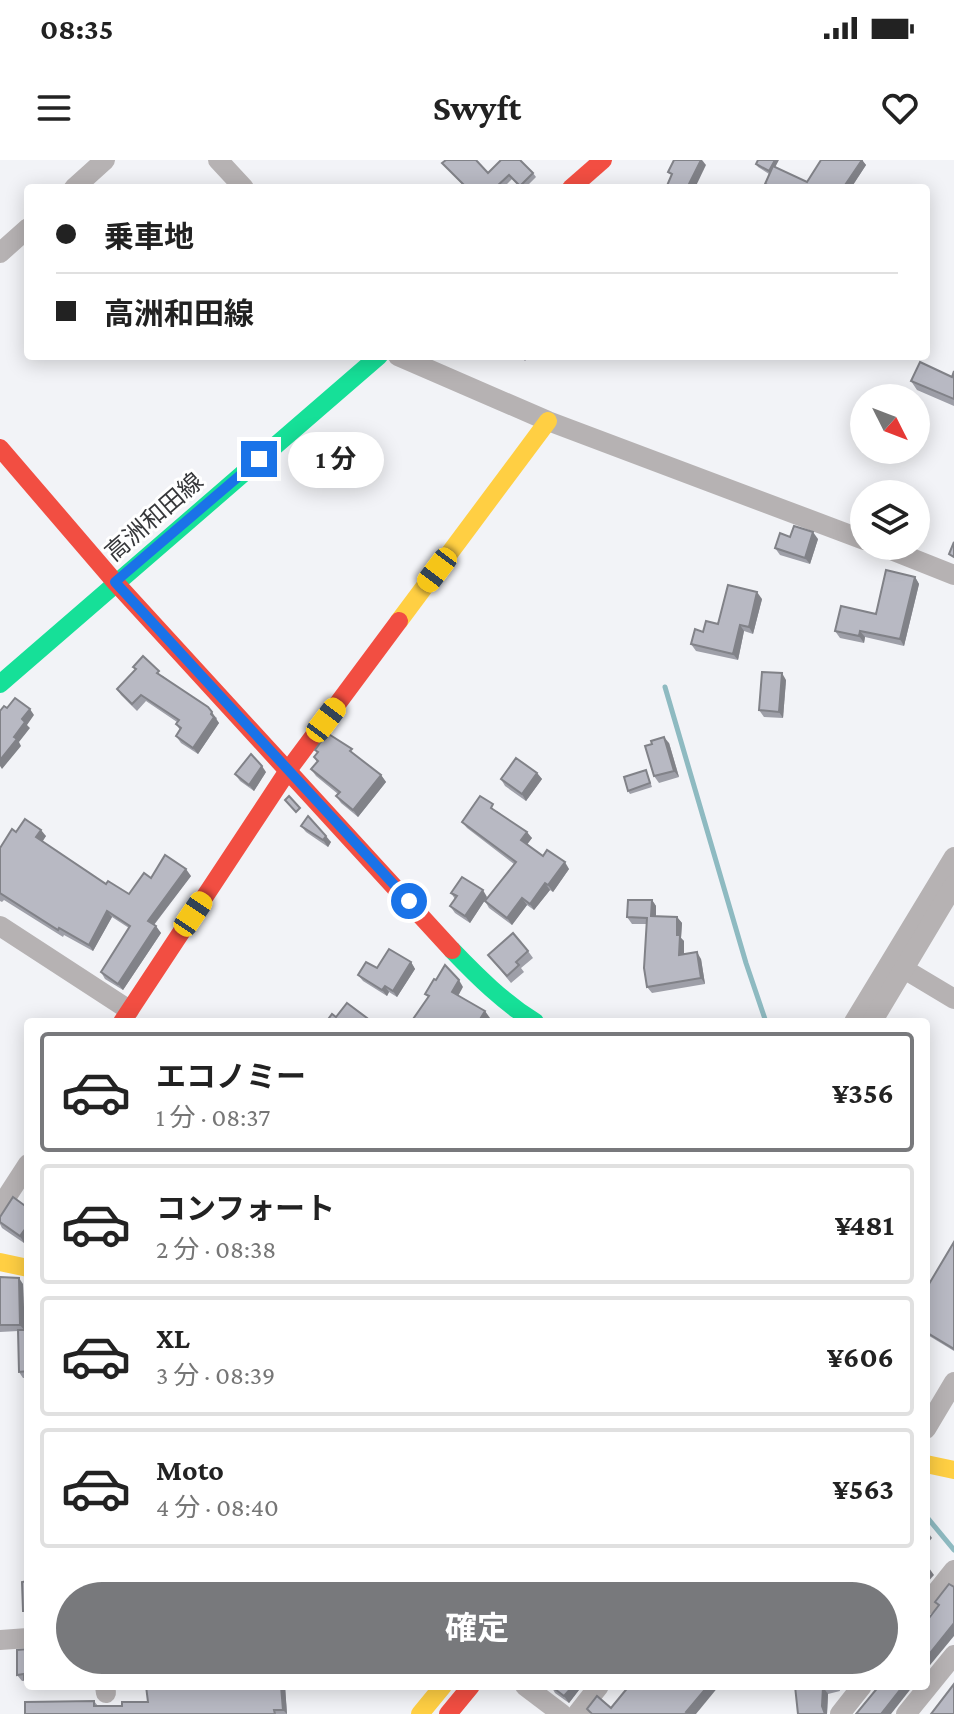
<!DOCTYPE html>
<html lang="ja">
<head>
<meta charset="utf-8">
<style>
	body { margin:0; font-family:"Crimson Pro","Noto Sans JP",serif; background:#f6f6f6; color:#222; height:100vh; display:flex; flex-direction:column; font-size:30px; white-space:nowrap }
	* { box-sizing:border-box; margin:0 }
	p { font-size:26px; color:#767676 }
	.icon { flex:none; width:44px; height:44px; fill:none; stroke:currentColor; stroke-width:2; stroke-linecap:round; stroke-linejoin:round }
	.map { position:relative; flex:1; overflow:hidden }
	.sheet { position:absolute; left:24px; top:858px; width:906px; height:672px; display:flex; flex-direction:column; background:#fff; border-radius:8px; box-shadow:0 4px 20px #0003 }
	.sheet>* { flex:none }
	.banner { position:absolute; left:24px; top:24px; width:906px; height:176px; border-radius:8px; box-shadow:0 4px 20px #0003; display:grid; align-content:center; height:176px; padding:0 32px; background:#fff }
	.needle { width:52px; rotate:132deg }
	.controls { position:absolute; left:850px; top:224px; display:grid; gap:16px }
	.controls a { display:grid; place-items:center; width:80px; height:80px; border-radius:50%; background:#fff; box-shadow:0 4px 20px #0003; font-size:40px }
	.end { position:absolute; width:36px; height:36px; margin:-18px; border:10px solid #1a73e8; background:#fff; box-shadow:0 0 0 4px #fff }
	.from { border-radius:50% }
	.bubble { position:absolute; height:56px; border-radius:28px; background:#fff; box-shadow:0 4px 20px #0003; font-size:26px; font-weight:700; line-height:56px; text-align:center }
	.car { position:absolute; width:24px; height:48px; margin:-24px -12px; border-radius:10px; box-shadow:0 0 6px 2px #0007; background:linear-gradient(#f5c518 24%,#345 0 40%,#f5c518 0 76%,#345 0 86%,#f5c518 0) }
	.banner b { display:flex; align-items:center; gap:28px; height:76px; font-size:30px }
	.banner b+b { border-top:2px solid #e0e0e0 }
	.banner i { width:20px; height:20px; background:#222 }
	ul { padding:14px 0 0; list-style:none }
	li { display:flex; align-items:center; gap:24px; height:120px; margin:0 16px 12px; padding:0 16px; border:4px solid #e0e0e0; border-radius:8px }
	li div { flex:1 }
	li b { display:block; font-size:30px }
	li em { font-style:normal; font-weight:700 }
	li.active { border-color:#78797c }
	li>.icon { width:72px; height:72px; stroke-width:1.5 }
	.cta { display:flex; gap:16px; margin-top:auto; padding:16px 32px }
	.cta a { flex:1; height:92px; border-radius:48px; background:#78797c; color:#fff; font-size:32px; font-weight:700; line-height:92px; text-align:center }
	.status { display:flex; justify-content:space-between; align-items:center; height:56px; padding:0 40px; background:#fff; direction:ltr }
	.status svg { height:22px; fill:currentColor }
	header { display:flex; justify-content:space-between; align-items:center; height:104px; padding:0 32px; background:#fff; font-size:36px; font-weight:700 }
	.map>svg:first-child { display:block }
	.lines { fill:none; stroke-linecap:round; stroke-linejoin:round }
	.stream { stroke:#8ebac1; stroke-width:5 }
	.street { stroke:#b6b2b3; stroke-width:20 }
	.fast { stroke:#16e098; stroke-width:18 }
	.slow { stroke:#ffcf43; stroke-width:18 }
	.jam { stroke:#f24e42; stroke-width:18 }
	.wall { fill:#9e9fa8 }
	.shaded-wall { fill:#818288 }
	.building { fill:#b8b9c3; stroke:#818288; stroke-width:2 }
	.route { stroke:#1a73e8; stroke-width:10 }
	.labels { text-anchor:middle; stroke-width:6; stroke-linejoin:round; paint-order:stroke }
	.street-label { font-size:24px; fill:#36373a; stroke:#fff }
</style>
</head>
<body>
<div class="status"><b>08:35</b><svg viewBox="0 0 49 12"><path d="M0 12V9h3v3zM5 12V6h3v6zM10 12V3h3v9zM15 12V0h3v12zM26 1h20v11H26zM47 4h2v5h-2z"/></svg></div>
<header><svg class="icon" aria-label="menu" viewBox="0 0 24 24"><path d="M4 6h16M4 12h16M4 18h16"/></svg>Swyft<svg class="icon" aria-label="heart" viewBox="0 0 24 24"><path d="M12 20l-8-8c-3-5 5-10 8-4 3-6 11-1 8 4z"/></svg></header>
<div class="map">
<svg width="954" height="1554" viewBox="0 0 954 1554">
	<rect width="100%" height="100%" fill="#f2f3f7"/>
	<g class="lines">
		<g class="stream">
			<polyline points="665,527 746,803 766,862"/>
			<polyline points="926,1356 954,1390"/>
		</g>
		<g class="street">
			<polyline points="218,0 244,28"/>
			<polyline points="74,28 105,0"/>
			<polyline points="0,93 28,68"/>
			<polyline points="398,196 548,261 864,380"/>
			<polyline points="881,386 954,415"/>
			<polyline points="0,766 129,850"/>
			<polyline points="904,809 954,839"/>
			<polyline points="854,862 954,697"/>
			<polyline points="872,862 954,725"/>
			<polyline points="0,1047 28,1004"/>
			<polyline points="926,1269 954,1222"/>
			<polyline points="926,1445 954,1410"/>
			<polyline points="0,1480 28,1478"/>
			<polyline points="105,1526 106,1533"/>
			<polyline points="525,1526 562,1554"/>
			<polyline points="577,1554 599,1526"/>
			<polyline points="840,1554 862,1526"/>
			<polyline points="906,1554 954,1495"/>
		</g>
		<g class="fast">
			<polyline points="0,524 379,196"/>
			<path d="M452,790C478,817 503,842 535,862"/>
		</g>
		<g class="slow">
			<polyline points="399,461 548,261"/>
			<polyline points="0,1102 28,1108"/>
			<polyline points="926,1304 954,1310"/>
			<polyline points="420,1554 443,1526"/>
		</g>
		<g class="jam">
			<polyline points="571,28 603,0"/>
			<polyline points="0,288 115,422 452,790"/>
			<polyline points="122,862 289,609 399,461"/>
			<polyline points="448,1554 471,1526"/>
		</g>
	</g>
	<g class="wall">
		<polygon points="862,0 866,5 851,28 768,28 765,24 769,14 758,7 756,4 775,8 807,22"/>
		<polygon points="442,3 488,13 533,13 536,17 525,28 520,28 512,19 503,28 466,28"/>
		<polygon points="520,196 530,196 525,201"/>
		<polygon points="954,211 954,246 917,230 911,221 952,217"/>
		<polygon points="790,377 818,379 810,404 780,395 775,388"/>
		<polygon points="915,417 919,424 904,486 865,477 864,483 840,478 835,471 876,454"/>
		<polygon points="762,439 753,474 744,471 738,500 696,491 691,484 703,472"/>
		<polygon points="133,507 163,516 217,558 216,560 219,563 198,594 181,583 176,576 180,570 176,564 177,562 146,541 137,551 121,535 117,529 135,510"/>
		<polygon points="786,520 783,558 764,557 759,550"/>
		<polygon points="669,583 679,617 659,623 654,616"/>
		<polygon points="315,590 356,596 381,615 386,622 358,657 341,643 336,636 338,634 316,616 311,609 317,602 314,597 317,593"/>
		<polygon points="646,610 652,627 630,634 628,631"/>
		<polygon points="266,612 254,631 240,621 235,614"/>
		<polygon points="537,613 542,619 526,641 505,626 501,619"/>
		<polygon points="497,651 532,678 527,684 543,696 569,709 553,732 550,730 534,750 527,745 512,765 489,748 485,741 514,704 467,668 462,662"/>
		<polygon points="301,666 331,682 328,687 306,672"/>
		<polygon points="16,672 46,676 42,681 106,724 129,734 151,718 191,716 154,765 161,773 123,830 105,819 101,812 129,768 112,757 93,791 64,775 63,777 4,740 2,742 0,741 0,688"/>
		<polygon points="451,733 487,737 470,763 455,753 450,746 455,739"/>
		<polygon points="652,740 656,746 656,756 677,757 682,763 681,778 684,781 684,794 701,799 705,824 652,833 647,827 647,764 632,764 627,757"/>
		<polygon points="528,791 533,798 521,808 524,812 511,823 488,795"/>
		<polygon points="411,802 415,809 397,837 389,832 387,836 363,821 358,815"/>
		<polygon points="28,1048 24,1083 2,1068 0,1064 0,1057"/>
		<polygon points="954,1082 954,1191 926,1174 926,1129"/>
		<polygon points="0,1117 23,1124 24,1170 28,1170 28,1218 23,1218 19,1212 18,1171 0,1172"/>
		<polygon points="28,1489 28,1524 26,1521 22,1521 17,1515"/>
		<polygon points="285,1526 287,1554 25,1554 94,1541 98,1546 122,1546 148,1542"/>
		<polygon points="551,1526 582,1526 569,1543 555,1533"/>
		<polygon points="795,1526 839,1526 840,1531 828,1534 827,1554"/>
	</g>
	<g class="shaded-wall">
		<polygon points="701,0 702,0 706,5 695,28 687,28"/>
		<polygon points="775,0 779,0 771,15 769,11"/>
		<polygon points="862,0 866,5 851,28 843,28"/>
		<polygon points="813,372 818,379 810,404 805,398"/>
		<polygon points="915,417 919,424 904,486 900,479"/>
		<polygon points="757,432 762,439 753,474 749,467"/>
		<polygon points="740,465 744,471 738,500 733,494"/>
		<polygon points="860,471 865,477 864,483 859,476"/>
		<polygon points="782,513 786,520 783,558 779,552"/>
		<polygon points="30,549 34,555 27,565 30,568 19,582 21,586 2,609 0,606 0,600 14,577 22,559"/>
		<polygon points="212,552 219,563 198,594 193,588"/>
		<polygon points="664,577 669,583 679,617 674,611"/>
		<polygon points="262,606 266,612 254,631 249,625"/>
		<polygon points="537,613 542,619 526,641 522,634"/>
		<polygon points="381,615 386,622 358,657 353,650"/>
		<polygon points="41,670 46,676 41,684 36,677"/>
		<polygon points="527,672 532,678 526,686 521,680"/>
		<polygon points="326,676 331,682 328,687 323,680"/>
		<polygon points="565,702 569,709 553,732 548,725"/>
		<polygon points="186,709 191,716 152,767 148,761"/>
		<polygon points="545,723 550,730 534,750 530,744"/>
		<polygon points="483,730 487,737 470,763 465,756"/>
		<polygon points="522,738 527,745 512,765 507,758"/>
		<polygon points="652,740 656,746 656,762 651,756"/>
		<polygon points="107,751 112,757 93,791 89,785"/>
		<polygon points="677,757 682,763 681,778 684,781 684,801 679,795 677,775"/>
		<polygon points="156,766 161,773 123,830 118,824"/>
		<polygon points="697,792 701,799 705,824 701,818"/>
		<polygon points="411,802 415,809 397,837 393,831"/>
		<polygon points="459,820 463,827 457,838 452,832"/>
		<polygon points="385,826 389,832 387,836 382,830"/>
		<polygon points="485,851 490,858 487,862 480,862 479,861"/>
		<polygon points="28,1065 28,1078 24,1083 20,1076"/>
		<polygon points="19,1118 23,1124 25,1171 20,1165"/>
		<polygon points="927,1371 932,1378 926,1385 926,1373"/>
		<polygon points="929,1408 934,1415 926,1424 926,1412"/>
		<polygon points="954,1463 954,1476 926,1510 926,1498"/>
		<polygon points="281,1526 285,1526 287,1554 283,1550"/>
		<polygon points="573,1526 582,1526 569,1543 564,1536"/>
		<polygon points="708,1526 719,1526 696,1554 688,1554 686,1552"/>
		<polygon points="903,1526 913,1526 891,1554 881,1554"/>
		<polygon points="823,1527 828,1534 827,1554 825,1554 822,1546"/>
	</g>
	<g class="building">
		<polygon points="446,0 476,0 488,13 501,0 520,0 533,13 520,26 509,15 495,28 467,28 442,3"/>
		<polygon points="674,0 701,0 687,28 666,28 672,14 668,12"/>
		<polygon points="758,0 775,0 769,11 756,4"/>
		<polygon points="821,0 862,0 843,28 775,28 765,24 773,6 807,22"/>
		<polygon points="920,202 952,217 954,211 954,239 911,221"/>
		<polygon points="794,366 813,372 805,398 775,388 780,373 790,377"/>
		<polygon points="954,382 954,397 949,394"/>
		<polygon points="886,410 915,417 900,479 860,471 859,476 835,471 841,446 876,454"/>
		<polygon points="728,425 757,432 749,467 740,465 733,494 691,484 695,469 703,472 706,461 718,464"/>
		<polygon points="143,496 159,511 157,513 208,547 212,552 211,554 214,557 193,588 176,576 181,568 176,564 179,560 141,535 132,544 117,529 136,509 133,507"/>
		<polygon points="762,512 782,513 779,552 759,550"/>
		<polygon points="15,538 30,549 22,559 25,562 14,577 17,579 0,600 0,551 4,546 7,548"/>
		<polygon points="327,573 352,589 350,591 381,615 353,650 336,636 340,632 311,609 318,601 314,597 318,592 315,590"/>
		<polygon points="664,577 674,611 654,616 645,586 652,584 651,581"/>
		<polygon points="251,594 262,606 249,625 235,614"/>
		<polygon points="516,598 537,613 522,634 501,619"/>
		<polygon points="646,610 650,623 628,631 624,617"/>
		<polygon points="289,636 300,648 296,652 285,640"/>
		<polygon points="480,636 493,644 491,648 527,672 521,680 543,696 547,690 565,702 548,725 545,723 530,744 522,738 507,758 485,741 516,702 462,662"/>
		<polygon points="308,656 326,676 323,680 301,666"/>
		<polygon points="25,659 41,670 36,677 106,724 108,721 129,734 144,713 151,718 165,695 186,709 148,761 156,766 118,824 101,812 130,766 107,751 89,785 59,768 58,770 0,733 0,688 12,669 16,672"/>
		<polygon points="462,717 483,730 465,756 450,746 457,736 451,733"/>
		<polygon points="628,740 652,740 651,756 677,757 677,775 680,775 679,795 697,792 701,818 647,827 644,808 647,758 627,757"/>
		<polygon points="513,773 528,791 516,802 519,805 507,816 488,795"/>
		<polygon points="389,789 411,802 393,831 385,826 382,830 358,815 366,802 377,808"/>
		<polygon points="445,805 459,820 452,832 485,851 479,861 482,862 411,862 429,836 425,834 434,819 436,820"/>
		<polygon points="347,843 367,858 364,862 326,862 332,854 336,857"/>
		<polygon points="13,1037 28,1048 28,1065 20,1076 0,1062 0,1057"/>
		<polygon points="954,1082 954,1189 926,1172 926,1129"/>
		<polygon points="0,1117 19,1118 20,1165 0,1165"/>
		<polygon points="18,1170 28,1170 28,1211 19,1212"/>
		<polygon points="28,1421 28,1451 23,1451 22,1422"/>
		<polygon points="949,1424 954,1427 954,1463 926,1498 926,1462 939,1445 935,1442"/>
		<polygon points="28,1489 28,1518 24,1519 24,1514 17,1515 17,1490"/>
		<polygon points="954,1524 954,1554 931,1554"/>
		<polygon points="146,1526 281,1526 283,1550 274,1550 275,1554 25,1554 25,1542 94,1541 94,1546 122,1546 122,1542 148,1542"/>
		<polygon points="551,1526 573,1526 564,1536"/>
		<polygon points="629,1526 708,1526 686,1552 689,1554 592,1554 587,1549 597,1536 611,1548"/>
		<polygon points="795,1526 828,1526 823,1527 822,1546 825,1554 798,1554"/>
		<polygon points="879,1526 903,1526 881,1554 856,1554"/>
	</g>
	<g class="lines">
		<polyline class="route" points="259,299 115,422 409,741"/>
	</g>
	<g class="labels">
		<g class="street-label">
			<text transform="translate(154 357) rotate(-41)" y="8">高洲和田線</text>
		</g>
	</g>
</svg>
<div class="controls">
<a><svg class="needle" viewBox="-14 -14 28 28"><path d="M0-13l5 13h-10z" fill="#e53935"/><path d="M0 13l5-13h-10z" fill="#767676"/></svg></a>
<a><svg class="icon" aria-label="layers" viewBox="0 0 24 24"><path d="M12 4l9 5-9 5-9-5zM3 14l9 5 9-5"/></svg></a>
</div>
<i class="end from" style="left:409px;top:741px"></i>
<i class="end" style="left:259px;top:299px"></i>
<div class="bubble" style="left:288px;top:272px;width:96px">1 分</div>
<i class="car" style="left:437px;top:410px;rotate:217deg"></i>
<i class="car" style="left:326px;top:560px;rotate:37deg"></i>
<i class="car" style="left:193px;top:754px;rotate:34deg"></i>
<div class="banner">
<b><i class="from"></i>乗車地</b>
<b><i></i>高洲和田線</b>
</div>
<section class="sheet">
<ul>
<li class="active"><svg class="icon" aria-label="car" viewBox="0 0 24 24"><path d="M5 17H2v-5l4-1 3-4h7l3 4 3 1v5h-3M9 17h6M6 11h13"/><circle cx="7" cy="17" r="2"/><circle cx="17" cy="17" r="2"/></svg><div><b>エコノミー</b><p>1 分 · 08:37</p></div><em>¥356</em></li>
<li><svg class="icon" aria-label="car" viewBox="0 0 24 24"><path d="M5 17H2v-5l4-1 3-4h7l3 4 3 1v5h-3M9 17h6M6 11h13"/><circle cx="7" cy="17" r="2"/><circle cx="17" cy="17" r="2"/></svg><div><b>コンフォート</b><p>2 分 · 08:38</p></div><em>¥481</em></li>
<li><svg class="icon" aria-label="car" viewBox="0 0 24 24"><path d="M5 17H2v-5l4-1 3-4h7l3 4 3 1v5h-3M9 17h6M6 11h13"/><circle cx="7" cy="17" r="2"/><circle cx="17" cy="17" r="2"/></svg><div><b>XL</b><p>3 分 · 08:39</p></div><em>¥606</em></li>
<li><svg class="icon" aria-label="car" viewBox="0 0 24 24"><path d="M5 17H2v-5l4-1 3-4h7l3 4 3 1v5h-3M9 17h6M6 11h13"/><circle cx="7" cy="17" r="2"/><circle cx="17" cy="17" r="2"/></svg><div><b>Moto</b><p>4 分 · 08:40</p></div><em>¥563</em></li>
</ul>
<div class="cta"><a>確定</a></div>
</section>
</div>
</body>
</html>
